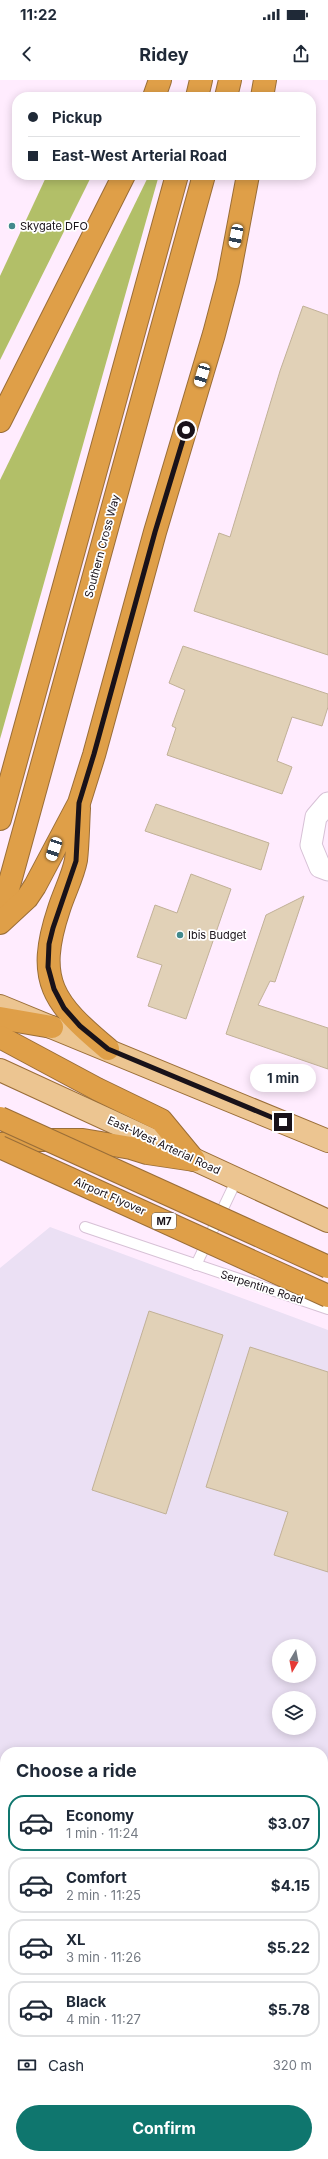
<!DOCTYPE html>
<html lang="en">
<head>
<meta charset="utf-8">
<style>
	body { margin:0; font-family:Inter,sans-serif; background:#f6f6f7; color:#1f2937; height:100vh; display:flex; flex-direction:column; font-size:15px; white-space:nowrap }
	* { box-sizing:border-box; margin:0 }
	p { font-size:13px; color:#747a83 }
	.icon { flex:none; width:22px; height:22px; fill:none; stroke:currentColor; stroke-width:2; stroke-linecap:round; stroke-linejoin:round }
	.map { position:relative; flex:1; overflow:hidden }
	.sheet { position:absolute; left:0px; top:1667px; width:328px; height:412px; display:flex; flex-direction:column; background:#fff; border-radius:16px 16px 0 0; box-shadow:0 2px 10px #0003 }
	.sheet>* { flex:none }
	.top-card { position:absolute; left:12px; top:12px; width:304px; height:88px; border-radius:16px; box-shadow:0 2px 10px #0003; display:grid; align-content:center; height:88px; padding:0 16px; background:#fff }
	.needle { width:26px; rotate:190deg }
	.tools { position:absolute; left:272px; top:1559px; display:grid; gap:8px }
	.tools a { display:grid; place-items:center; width:44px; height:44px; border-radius:50%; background:#fff; box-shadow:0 2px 10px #0003; font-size:20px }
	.end { position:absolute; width:18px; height:18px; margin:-9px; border:5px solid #191219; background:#fff; box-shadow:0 0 0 2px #fff }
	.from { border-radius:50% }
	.bubble { position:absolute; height:28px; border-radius:14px; background:#fff; box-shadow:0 2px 10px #0003; font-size:13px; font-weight:700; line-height:28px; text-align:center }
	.car { position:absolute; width:12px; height:24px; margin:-12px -6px; border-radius:5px; box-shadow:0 0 3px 1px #0007; background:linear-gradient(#fff 24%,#345 0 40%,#fff 0 76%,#345 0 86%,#fff 0) }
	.top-card b { display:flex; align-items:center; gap:14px; height:38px; font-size:15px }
	.top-card b+b { border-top:1px solid #e0e1e3 }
	.top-card i { width:10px; height:10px; background:#1f2937 }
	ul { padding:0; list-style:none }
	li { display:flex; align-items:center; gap:12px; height:56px; margin:0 8px 6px; padding:0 8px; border:2px solid #e0e1e3; border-radius:16px }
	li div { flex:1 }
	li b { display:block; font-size:15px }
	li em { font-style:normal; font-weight:700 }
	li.selected { border-color:#0f766e }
	li>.icon { width:36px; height:36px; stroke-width:1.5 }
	h2 { padding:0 16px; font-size:18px; line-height:48px }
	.pay { display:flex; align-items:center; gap:10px; height:44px; padding:0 16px; font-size:15px }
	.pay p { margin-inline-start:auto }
	.primary-button { display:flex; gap:8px; margin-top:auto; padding:8px 16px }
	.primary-button a { flex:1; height:46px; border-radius:24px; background:#0f766e; color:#fff; font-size:16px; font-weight:700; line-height:46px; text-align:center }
	.status { display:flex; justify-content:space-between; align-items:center; height:28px; padding:0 20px; background:#fff; direction:ltr }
	.status svg { height:11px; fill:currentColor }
	header { display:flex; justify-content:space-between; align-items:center; height:52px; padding:0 16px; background:#fff; font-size:18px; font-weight:700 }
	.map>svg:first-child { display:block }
	.industrial { fill:#ebe0f4; fill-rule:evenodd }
	.forest { fill:#b2bf68 }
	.building { fill:#e1d1b7; stroke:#c1b198 }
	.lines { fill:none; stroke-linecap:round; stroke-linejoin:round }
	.service-casing { stroke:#d7c1d6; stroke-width:12 }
	.minor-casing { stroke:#d7c1d6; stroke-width:23 }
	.secondary-casing { stroke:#d7c1d6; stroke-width:24 }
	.primary-casing { stroke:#9a6e38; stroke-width:24 }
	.motorway-casing { stroke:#9a6e38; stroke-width:24 }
	.service { stroke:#fff; stroke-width:10 }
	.minor { stroke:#fff; stroke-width:21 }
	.secondary { stroke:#f5e2c8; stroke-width:22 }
	.primary { stroke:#ecc591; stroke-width:22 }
	.motorway { stroke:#df9f48; stroke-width:22 }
	.rail-casing { stroke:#918491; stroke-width:4.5 }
	.rail { stroke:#fff; stroke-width:3; stroke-dasharray:9; stroke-linecap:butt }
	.motorway-bridge-casing { stroke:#9a6e38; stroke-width:24; stroke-linecap:butt }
	.motorway-bridge { stroke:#df9f48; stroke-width:22 }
	.route { stroke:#191219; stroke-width:5 }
	.poi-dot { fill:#428a8c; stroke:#fff; stroke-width:1.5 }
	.labels { text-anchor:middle; stroke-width:3.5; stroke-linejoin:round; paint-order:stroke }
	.shield { fill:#fff; stroke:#5e595e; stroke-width:1 }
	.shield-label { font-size:10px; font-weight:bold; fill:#191219 }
	.poi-label { font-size:11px; fill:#191219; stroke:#fff; text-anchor:start }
	.street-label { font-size:11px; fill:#191219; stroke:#fff }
</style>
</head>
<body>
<div class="status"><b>11:22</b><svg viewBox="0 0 49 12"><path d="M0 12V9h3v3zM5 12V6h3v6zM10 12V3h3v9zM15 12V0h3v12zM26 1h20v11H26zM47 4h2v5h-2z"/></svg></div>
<header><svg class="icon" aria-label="back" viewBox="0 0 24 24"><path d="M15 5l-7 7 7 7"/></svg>Ridey<svg class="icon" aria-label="share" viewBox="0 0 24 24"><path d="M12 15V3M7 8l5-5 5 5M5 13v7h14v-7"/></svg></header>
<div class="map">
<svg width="328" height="2079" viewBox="0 0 328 2079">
	<rect width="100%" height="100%" fill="#ffecfe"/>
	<g class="industrial">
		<path d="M50,1147L328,1250V1839L323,1858V1672H5V1867L0,1858V1188ZM279,1566H309V1596H279ZM279,1618H309V1648H279Z"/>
		<polygon points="173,2074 277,2074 277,2079 191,2079"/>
	</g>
	<g class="forest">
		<polygon points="47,95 92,95 0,280 0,196"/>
		<polygon points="149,95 159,95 0,659 0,400"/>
	</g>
	<g class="building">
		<polygon points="303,226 328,235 328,575 194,531 219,453 230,457 280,291"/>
		<polygon points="183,566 328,614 328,627 322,646 292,637 277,681 292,687 282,714 167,675 176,648 172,646 185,610 169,603"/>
		<polygon points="156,724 269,763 261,790 145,751"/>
		<polygon points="191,794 231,809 186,939 148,926 162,885 137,877 155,825 177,833"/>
		<polygon points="304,816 275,902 270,901 258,925 328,948 328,989 226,954 266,835"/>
		<polygon points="149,1231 223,1255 166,1434 92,1410"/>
		<polygon points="250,1267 328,1292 328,1492 274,1475 288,1432 206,1407"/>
	</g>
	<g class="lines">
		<g class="service-casing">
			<g id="service">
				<polyline points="85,1147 328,1229"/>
				<polyline points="196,1185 237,1099"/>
				<polyline points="323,2049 328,2056"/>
			</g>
		</g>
		<g class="minor-casing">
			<polyline id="minor" points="328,723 316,737 311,765 320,787 328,790"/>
		</g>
		<g class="secondary-casing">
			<g id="secondary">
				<polyline points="323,1987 328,1963"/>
				<polyline points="314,2079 314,2074"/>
			</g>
		</g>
		<g class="primary-casing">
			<g id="primary">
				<polyline points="0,926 328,1061"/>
				<polyline points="0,990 328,1141"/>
			</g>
		</g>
		<g class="motorway-casing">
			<g id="motorway">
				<polyline points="154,17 160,0"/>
				<polyline points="197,17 201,0"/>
				<polyline points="226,17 230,0"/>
				<polyline points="262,17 265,0"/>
				<polyline points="0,341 124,95"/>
				<path d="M79,728C78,745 78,763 76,780C73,796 64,813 59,829C35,901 53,923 108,969"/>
				<polyline points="0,739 177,95"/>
				<polyline points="0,838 204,95"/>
				<polyline points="0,843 27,818 35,806 79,723 94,675 155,452 214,254 228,201 248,95"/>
				<polyline points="0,938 52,947"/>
				<polyline points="0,957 97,1009 161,1040 194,1080"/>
				<polyline points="0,1064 34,1060 83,1060 131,1068 147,1073 194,1080"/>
				<polyline points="0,2031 5,2039"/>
				<polyline points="28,2074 31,2079"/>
			</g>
		</g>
		<use href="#service" class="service"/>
		<use href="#minor" class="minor"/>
		<use href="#secondary" class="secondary"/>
		<use href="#primary" class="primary"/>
		<use href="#motorway" class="motorway"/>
		<g class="rail-casing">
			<g id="rail">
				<polyline points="0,2058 5,2060"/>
				<polyline points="39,2074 54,2079"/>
			</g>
		</g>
		<use href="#rail" class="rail"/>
		<g class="motorway-bridge-casing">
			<g id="motorway-bridge">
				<polyline points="0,1038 328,1187"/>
				<polyline points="0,1067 328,1216"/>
			</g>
		</g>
		<use href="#motorway-bridge" class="motorway-bridge"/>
	</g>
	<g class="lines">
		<polyline class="route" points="186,350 155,452 94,674 79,723 76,781 53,848 49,864 48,887 54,909 64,928 80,946 108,969 283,1042"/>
	</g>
	<g class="poi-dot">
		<circle cx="12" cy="146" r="4"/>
		<circle cx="180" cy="855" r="4"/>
	</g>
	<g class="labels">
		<rect class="shield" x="152" y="1133" width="24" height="16" rx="3"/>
		<g class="shield-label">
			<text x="164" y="1145">M7</text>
		</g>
		<g class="poi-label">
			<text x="20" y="150">Skygate DFO</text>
			<text x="188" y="859">Ibis Budget</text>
		</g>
		<g class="street-label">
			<text transform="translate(102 466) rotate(-75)" y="4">Southern Cross Way</text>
			<text transform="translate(164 1065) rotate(25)" y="4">East-West Arterial Road</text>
			<text transform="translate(110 1116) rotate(24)" y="4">Airport Flyover</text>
			<text transform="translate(262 1207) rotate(18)" y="4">Serpentine Road</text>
		</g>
	</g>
</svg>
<div class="tools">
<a><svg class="needle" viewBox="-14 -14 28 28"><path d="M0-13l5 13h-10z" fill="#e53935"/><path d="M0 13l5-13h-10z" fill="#747a83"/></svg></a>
<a><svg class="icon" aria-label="layers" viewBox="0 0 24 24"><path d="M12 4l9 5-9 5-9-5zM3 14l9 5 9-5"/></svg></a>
</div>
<i class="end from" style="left:186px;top:350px"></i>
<i class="end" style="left:283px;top:1042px"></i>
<div class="bubble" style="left:250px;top:984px;width:66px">1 min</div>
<i class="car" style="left:236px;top:156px;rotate:191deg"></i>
<i class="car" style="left:202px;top:295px;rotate:197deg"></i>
<i class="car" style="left:54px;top:769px;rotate:198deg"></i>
<div class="top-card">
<b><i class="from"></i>Pickup</b>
<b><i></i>East-West Arterial Road</b>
</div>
<section class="sheet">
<h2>Choose a ride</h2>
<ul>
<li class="selected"><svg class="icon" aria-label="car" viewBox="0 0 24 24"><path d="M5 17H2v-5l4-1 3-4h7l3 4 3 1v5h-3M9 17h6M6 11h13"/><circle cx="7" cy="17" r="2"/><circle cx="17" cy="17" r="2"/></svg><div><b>Economy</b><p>1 min · 11:24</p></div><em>$3.07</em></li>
<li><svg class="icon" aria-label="car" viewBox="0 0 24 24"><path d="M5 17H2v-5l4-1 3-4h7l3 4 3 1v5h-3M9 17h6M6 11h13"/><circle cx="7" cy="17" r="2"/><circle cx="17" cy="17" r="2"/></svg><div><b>Comfort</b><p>2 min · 11:25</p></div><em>$4.15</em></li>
<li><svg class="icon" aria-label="car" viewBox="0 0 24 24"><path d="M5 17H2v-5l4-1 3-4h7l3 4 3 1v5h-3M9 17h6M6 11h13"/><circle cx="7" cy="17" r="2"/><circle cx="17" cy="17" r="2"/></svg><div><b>XL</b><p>3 min · 11:26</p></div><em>$5.22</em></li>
<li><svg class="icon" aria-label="car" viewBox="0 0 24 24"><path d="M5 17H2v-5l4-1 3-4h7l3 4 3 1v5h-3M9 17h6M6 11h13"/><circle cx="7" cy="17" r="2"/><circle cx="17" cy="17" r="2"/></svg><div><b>Black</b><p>4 min · 11:27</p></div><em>$5.78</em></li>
</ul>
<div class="pay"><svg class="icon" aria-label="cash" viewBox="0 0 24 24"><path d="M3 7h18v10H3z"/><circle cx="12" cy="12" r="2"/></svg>Cash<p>320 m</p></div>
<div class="primary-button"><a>Confirm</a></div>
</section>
</div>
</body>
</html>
